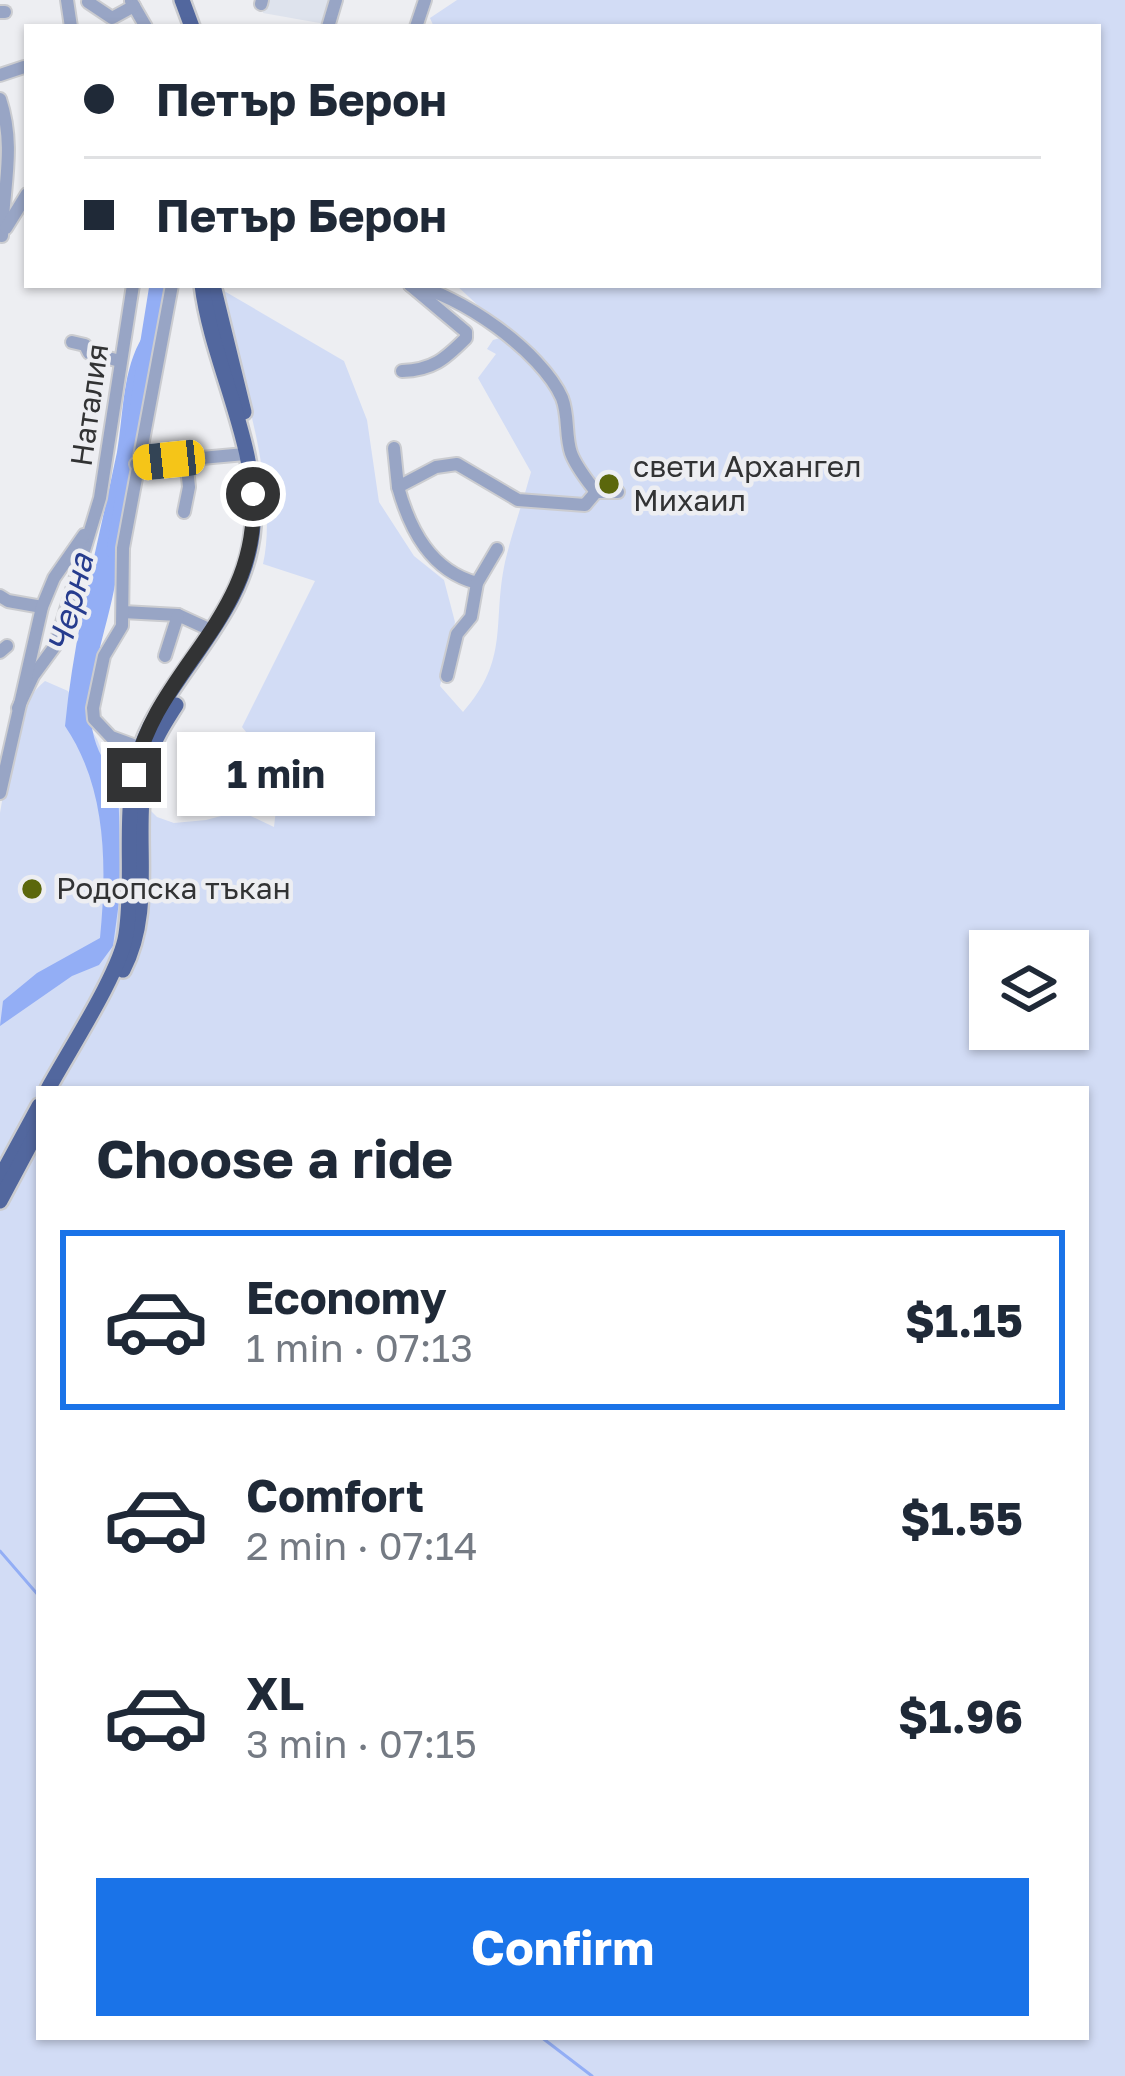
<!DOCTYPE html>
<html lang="en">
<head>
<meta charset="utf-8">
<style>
	body { margin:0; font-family:"Golos Text",sans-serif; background:#f6f6f7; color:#1f2937; height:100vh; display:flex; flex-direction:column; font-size:45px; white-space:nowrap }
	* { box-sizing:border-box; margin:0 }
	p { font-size:39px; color:#747a83 }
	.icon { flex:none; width:66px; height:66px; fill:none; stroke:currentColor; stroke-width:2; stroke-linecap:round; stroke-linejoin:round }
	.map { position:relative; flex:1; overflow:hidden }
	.sheet { position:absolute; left:36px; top:1086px; width:1053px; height:954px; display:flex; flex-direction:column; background:#fff; border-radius:0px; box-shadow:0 3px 9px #0004 }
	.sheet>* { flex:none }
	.top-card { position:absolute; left:24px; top:24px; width:1077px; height:264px; border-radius:0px; box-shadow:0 3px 9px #0004; display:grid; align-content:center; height:264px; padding:0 60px; background:#fff }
	.tools { position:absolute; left:969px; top:930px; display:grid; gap:24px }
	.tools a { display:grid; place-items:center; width:120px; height:120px; border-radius:0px; background:#fff; box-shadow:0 3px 9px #0004; font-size:60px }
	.end { position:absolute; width:54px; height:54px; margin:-27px; border:15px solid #323334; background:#fff; box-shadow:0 0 0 6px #fff }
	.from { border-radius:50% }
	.bubble { position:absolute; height:84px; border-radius:0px; background:#fff; box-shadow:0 3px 9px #0004; font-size:39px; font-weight:700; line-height:84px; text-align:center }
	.car { position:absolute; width:36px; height:72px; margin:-36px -18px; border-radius:15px; box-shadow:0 0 9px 3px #0007; background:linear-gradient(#f5c518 24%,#345 0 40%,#f5c518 0 76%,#345 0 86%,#f5c518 0) }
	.top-card b { display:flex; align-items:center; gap:42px; height:114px; font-size:45px }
	.top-card b+b { border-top:3px solid #e0e1e3 }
	.top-card i { width:30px; height:30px; background:#1f2937 }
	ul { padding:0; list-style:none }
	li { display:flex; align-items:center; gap:36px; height:180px; margin:0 24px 18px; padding:0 36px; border:6px solid transparent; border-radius:0px }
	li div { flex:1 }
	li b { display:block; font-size:45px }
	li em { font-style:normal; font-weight:700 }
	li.current { border-color:#1a73e8 }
	li>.icon { width:108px; height:108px; stroke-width:1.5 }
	h2 { padding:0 60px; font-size:54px; line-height:144px }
	.primary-button { display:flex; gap:24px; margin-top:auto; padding:24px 60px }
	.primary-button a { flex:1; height:138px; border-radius:0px; background:#1a73e8; color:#fff; font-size:48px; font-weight:700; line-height:138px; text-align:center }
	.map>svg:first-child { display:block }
	.built { fill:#dee3ed }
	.green { fill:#d2dcf5; fill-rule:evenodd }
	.water { fill:#93aef5 }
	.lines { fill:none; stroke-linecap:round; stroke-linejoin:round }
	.stream { stroke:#93aef5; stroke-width:3 }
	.river { stroke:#93aef5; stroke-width:15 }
	.minor-casing { stroke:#cbccd0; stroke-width:16 }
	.major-casing { stroke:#cbccd0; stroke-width:20 }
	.minor { stroke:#98a5c5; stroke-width:12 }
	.major { stroke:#52679e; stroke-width:15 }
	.route { stroke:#323334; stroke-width:15 }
	.poi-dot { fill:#5b670c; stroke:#edeef2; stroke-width:4.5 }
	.labels { text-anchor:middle; stroke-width:9; stroke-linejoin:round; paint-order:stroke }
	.street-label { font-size:30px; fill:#323334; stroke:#edeef2 }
	.poi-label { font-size:30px; fill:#323334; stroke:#edeef2; text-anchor:start }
	.water-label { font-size:33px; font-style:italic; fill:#263c8e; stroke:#edeef2 }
</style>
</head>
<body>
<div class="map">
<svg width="1125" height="2076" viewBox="0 0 1125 2076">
	<rect width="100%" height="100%" fill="#edeef2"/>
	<polygon class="built" points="265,0 332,0 325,24 263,13"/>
	<path class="green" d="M457,0H1125V2076H0V813C8,771 9,710 45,681L68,691L97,739L109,769L157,817L174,823L206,820L240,811L274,827L280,774L242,727L315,581L263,564C280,490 237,364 219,288L344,361L367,420L379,502L414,556L444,580L455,622L440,686L463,712C510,659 492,623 505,562C512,532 523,502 531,472L478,378L496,354L487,349L493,340L510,335L456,285H1098V27H434L430,18ZM990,951H1068V1029H990ZM39,1089H1086V2037H39Z"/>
	<path class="water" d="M143,336L142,376L115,522C137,601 48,709 118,778L121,887L113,946L99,965L72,976L0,1026L3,1001L37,973L100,938C107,866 107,788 65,726C74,633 98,544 117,452C124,412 122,370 143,336Z"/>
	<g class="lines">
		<g class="stream">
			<polyline points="0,1551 39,1596"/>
			<polyline points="541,2037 592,2076"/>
		</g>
		<polyline class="river" points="114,552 157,285"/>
		<g class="minor-casing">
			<g id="minor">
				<polyline points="67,0 71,27"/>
				<polyline points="131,1 146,27"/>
				<polyline points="88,2 112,18 134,6"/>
				<polyline points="261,4 262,0"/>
				<polyline points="0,12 5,12"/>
				<polyline points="328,27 336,0"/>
				<polyline points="416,27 425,0"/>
				<polyline points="0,75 24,67"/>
				<path d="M0,99C16,147 3,187 2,236"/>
				<polyline points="6,228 27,194"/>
				<path d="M410,285C459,293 542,352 562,398C569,416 565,435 571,453C576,467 587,480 596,492"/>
				<polyline points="72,342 85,345 89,353 120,361"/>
				<path d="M402,371C433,370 445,359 466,338V332L410,285"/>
				<polyline points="394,448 398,487"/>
				<polyline points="136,464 245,454"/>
				<polyline points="184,512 189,487 186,458"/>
				<path d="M477,583C431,571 410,530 398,487L436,467L457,464L518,500L585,505L596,492H618"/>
				<polyline points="0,596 8,601 42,607"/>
				<polyline points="123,612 178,615 213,631"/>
				<polyline points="0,652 7,646"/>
				<polyline points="165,656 178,615"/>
				<polyline points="447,676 457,634 471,617 477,583 497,549"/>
				<polyline points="18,708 33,676 55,646 100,498 133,285"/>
				<polyline points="141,748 111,737 94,719 93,708 104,656 122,626 123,548 172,285"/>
				<polyline points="0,793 42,607 54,578 84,535"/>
			</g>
		</g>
		<g class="major-casing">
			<g id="major">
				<polyline points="182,0 192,27"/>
				<polyline points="213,285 244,412"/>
				<path d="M123,970C158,903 128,826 150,755C155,737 166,721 176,705"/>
				<path d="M48,1089C68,1052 121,971 126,934C136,868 118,798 146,735C179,663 247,610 253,526C259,444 212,365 202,285"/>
				<polyline points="0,1178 39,1106"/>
				<polyline points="0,1201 39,1128"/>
			</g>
		</g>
		<use href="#minor" class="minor"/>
		<use href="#major" class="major"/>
	</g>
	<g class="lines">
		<path class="route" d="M134,775C154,668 261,620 253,494"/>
	</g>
	<g class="poi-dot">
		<circle cx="609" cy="484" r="12"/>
		<circle cx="32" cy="889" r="12"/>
	</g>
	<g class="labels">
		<g class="street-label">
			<text transform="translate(90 405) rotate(-82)" y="10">Наталия</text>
		</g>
		<g class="poi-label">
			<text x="633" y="477">свети Архангел<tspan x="633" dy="34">Михаил</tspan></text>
			<text x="56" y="899">Родопска тъкан</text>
		</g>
		<g class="water-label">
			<text transform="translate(70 603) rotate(-76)" y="12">Черна</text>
		</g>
	</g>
</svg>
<div class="tools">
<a><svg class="icon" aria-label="layers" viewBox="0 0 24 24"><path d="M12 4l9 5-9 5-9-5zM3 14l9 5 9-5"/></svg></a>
</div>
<i class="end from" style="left:253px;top:494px"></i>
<i class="end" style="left:134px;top:775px"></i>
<div class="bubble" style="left:177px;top:732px;width:198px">1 min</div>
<i class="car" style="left:169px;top:460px;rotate:264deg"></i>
<div class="top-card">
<b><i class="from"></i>Петър Берон</b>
<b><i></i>Петър Берон</b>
</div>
<section class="sheet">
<h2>Choose a ride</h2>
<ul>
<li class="current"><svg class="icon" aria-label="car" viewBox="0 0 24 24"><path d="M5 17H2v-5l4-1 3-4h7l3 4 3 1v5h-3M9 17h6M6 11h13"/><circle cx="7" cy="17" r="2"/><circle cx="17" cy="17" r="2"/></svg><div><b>Economy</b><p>1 min · 07:13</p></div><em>$1.15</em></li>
<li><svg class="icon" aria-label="car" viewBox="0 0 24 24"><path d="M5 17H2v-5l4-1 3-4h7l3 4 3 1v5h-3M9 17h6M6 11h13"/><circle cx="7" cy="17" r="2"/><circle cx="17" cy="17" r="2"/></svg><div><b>Comfort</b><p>2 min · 07:14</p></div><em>$1.55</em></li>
<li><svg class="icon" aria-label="car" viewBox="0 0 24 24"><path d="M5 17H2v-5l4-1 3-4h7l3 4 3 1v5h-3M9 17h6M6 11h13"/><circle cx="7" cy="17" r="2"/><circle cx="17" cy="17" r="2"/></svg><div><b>XL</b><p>3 min · 07:15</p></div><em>$1.96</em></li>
</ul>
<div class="primary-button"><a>Confirm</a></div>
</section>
</div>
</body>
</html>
